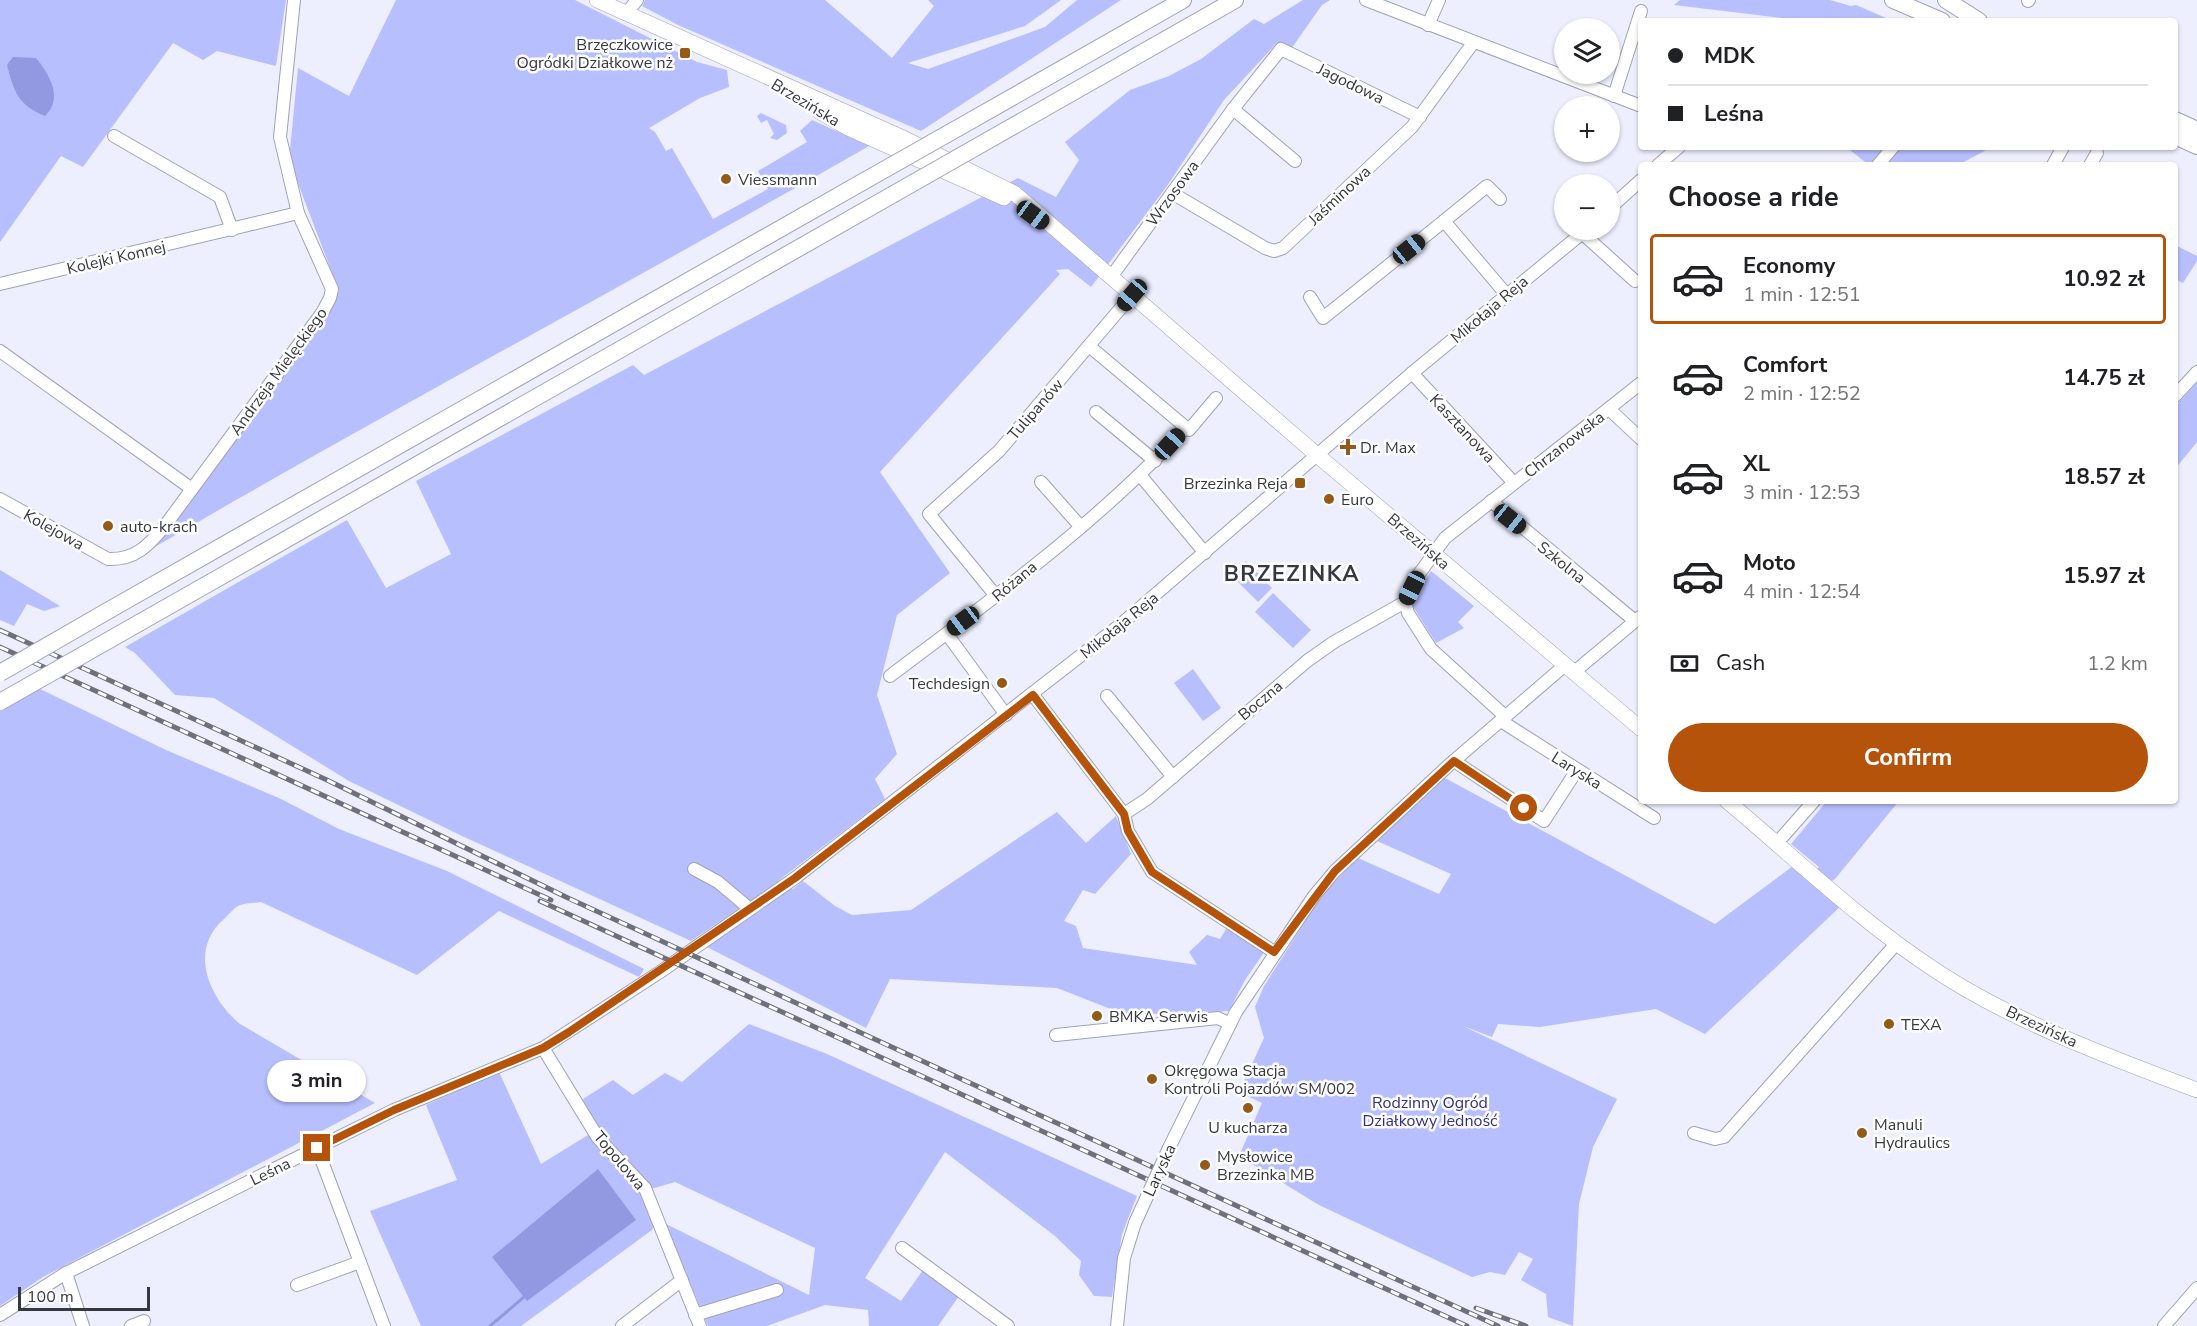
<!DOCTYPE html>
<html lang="en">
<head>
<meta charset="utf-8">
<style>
	body { margin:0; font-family:"Nunito Sans",sans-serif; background:#f2f2f2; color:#202124; height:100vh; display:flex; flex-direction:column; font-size:22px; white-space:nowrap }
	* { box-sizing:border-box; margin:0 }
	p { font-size:20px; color:#757577 }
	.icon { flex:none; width:33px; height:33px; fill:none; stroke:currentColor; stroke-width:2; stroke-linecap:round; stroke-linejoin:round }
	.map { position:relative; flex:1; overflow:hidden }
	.sheet { position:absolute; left:1638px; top:162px; width:540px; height:642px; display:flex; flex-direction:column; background:#fff; border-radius:6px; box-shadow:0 2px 4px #0004 }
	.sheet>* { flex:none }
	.hud { position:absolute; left:1638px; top:18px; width:540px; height:132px; border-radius:6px; box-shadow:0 2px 4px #0004; display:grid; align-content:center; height:132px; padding:0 30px; background:#fff }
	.controls { position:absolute; left:1554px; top:18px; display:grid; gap:12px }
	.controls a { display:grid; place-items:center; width:66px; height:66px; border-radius:50%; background:#fff; box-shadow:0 2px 4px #0004; font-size:30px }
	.scale { position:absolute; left:18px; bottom:15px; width:132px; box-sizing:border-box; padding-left:6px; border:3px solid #363841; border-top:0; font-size:16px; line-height:21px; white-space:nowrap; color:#363841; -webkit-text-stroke:4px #fefefe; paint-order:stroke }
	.end { position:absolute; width:27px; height:27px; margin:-14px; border:8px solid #b45309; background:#fff; box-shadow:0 0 0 3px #fff }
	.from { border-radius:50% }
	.bubble { position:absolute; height:42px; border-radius:21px; background:#fff; box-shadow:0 2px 4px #0004; font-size:20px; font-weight:700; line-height:42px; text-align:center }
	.car { position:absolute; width:18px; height:36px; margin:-18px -9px; border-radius:8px; box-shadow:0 0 4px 2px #0007; background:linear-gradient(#222 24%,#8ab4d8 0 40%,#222 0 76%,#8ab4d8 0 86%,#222 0) }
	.hud b { display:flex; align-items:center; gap:21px; height:57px; font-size:22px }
	.hud b+b { border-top:2px solid #e0e0e0 }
	.hud i { width:15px; height:15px; background:#202124 }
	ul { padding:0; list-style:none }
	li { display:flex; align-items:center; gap:18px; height:90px; margin:0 12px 9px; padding:0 18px; border:3px solid transparent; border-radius:6px }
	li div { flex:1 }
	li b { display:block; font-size:22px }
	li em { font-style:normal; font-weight:700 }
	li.active { border-color:#b45309 }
	li>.icon { width:54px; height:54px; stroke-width:1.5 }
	h2 { padding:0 30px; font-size:27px; line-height:72px }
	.pay { display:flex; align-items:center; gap:15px; height:66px; padding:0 30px; font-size:22px }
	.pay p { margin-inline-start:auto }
	.cta { display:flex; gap:12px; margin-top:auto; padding:12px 30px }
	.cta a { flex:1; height:69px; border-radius:36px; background:#b45309; color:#fff; font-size:24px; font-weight:700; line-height:69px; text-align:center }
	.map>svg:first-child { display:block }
	.green { fill:#b8bffe }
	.water { fill:#9299e1 }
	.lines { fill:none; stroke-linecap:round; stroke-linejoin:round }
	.stream { stroke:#9299e1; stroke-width:3 }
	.minor-casing { stroke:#9fa2b7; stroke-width:14 }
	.major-casing { stroke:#9fa2b7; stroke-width:16 }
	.highway-casing { stroke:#9fa2b7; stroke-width:18 }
	.minor { stroke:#fff; stroke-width:12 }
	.major { stroke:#fff; stroke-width:15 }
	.highway { stroke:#fff; stroke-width:16 }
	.rail-casing { stroke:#6e707a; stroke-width:5 }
	.rail { stroke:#fefefe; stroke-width:3; stroke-dasharray:9; stroke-linecap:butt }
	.minor-bridge-casing { stroke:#9fa2b7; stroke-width:14; stroke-linecap:butt }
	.highway-bridge-casing { stroke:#9fa2b7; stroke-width:18; stroke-linecap:butt }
	.minor-bridge { stroke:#fff; stroke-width:12 }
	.highway-bridge { stroke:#fff; stroke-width:16 }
	.route { stroke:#b45309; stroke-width:8 }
	.poi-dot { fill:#945a18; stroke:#fefefe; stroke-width:2 }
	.labels { text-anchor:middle; stroke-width:5; stroke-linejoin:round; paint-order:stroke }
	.poi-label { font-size:16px; fill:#363841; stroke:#fefefe; text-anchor:start }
	.street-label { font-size:16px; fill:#363841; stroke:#fefefe }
	.park-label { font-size:16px; fill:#322e81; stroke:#fefefe }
	.district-label { font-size:22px; font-weight:bold; letter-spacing:1.5px; fill:#363841; stroke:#fefefe }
</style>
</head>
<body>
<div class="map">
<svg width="2197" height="1326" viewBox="0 0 2197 1326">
	<rect width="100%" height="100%" fill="#edeffe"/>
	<g class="green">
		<polygon points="0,0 286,0 276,66 217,51 203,60 173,43 83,167 61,156 0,242"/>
		<path d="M396,0H575L697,62L727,70L729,87L700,98L649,128L655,132L666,151L672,148L713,219L768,189L758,171L807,142L800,131L812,120L869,146C631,282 390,410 153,548L313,331L339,291L289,160L298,68L349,96Z"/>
		<polygon points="645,0 825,0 892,58 934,6 928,0 1061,0 1025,26 908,63 928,69 1045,27 1077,0 1121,0 921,131 678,25 642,6"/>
		<polygon points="1303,0 1330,0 1322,5 1291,49 1276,44 1224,100 1167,186 1091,287 1068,269 1056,270 1060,274 880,472 950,573 897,615 877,695 897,754 875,779 885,799 778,881 793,889 803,881 835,906 852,915 911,910 1057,812 1086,843 1116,816 1131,854 1095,894 1083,890 1064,921 1076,926 1083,948 1197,965 1189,952 1207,935 1220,939 1228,926 1265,951 1245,980 1229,1011 1126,1015 1057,988 890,979 866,1028 705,946 781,896 769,888 691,941 462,836 349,781 214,698 175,695 135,653 125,647 347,520 386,588 451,554 416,481 633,365 644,375 1018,178 1056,197 1079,160 1065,142 1130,90 1169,76 1201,59 1254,19 1264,24"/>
		<polygon points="1680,0 1830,0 1851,6 1856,5 1893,21 1806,21 1674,5"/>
		<polygon points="761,113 786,125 787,133 777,140 770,138 774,134 767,120 761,123 757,116"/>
		<polygon points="1846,147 1992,147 1958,165 1869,165"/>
		<polygon points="2175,245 2197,256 2197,261 2183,283 2175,279"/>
		<polygon points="2197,382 2197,442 2175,469 2175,407"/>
		<polygon points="1246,561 1272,588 1258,602 1232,576"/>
		<polygon points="0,570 60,606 44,611 27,604 14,626 0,620"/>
		<polygon points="1431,571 1474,606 1458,622 1464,628 1436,643 1410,602"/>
		<polygon points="1273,593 1311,630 1293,648 1255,612"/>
		<polygon points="1193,669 1221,708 1203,721 1174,683"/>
		<path d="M36,687L166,750L279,798L339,829L447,871L644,969L639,977L499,911L417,975L261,902C255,903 244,903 238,906C233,909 228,915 224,919C188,950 209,998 240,1024L375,1103L43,1277L0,1306V708Z"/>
		<polygon points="1445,778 1715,924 1793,866 1807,878 1819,867 1791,844 1827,801 1899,801 1835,879 1820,889 1841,906 1705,1034 1656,1009 1540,1027 1498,1024 1492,1037 1463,1026 1617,1099 1593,1147 1579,1204 1573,1326 1548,1317 1546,1294 1521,1280 1533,1259 1519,1252 1505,1275 1490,1272 1472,1277 1319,1205 1239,1156 1262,1103 1239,1092 1264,1038 1255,1007 1264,986 1322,895 1358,858 1439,894 1451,874 1377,841"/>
		<path d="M749,1024L827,1054L1137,1196L1122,1234L1112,1297L1094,1296L1079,1275L1081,1261L1055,1236L945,1152L865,1278L901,1301L923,1270L959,1296L938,1326H869L868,1310L825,1305L767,1326H708L666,1224L809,1295L815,1248L675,1182L651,1189C632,1167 587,1128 583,1099L613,1080L633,1095L665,1073L682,1082Z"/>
		<polygon points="499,1072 541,1164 588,1135 641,1189 654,1225 652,1230 521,1326 421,1326 370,1211 457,1180 426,1105"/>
	</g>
	<g class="water">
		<path d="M13,57L36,58C49,74 64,98 45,116C18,105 14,92 7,65Z"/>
		<polygon points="598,1169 636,1220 527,1301 492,1257"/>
	</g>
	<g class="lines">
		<polyline class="stream" points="490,1326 524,1297"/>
		<g class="minor-casing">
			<g id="minor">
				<polyline points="1366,0 1641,106"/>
				<polyline points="2028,1 2029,0"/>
				<polyline points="626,14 637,0"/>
				<polyline points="1428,25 1439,0"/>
				<polyline points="1614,96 1641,11"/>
				<polyline points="1233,109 1295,161"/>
				<polyline points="114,136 220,197 232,230"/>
				<polyline points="1658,165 1679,147"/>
				<polyline points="1878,165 1893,147"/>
				<polyline points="2053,165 2063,147"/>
				<polyline points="2090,165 2097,153"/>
				<polyline points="1172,193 1265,248 1274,251 1283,248 1412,127 1473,43"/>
				<polyline points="1500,199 1487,186 1444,221 1506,294"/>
				<polyline points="1610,208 1641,180"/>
				<polyline points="1582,233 1635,281"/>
				<polyline points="1111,277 1233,109 1281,49 1420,117"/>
				<polyline points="0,284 298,213"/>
				<polyline points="1310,297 1323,318 1444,221"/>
				<polyline points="1089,346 1189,430 1216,398"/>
				<polyline points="0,351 192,489"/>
				<polyline points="1412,373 1514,483"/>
				<polyline points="2175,396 2197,372"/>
				<polyline points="1609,409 1641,439"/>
				<polyline points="1096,412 1155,461"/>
				<polyline points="1140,475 1205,553"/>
				<polyline points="1041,482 1080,526"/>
				<path d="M0,499L108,559C135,560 148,546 164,527L322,313L330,298L332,289L298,213L280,137L294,0"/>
				<polyline points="1491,501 1635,621"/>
				<polyline points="996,596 929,514 999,451 1132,295"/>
				<polyline points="947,634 1006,715"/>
				<polyline points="1573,673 1640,617"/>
				<path d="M890,676C992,599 1099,522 1186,427"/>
				<polyline points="1033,695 1124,814 1128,831 1152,872 1274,952"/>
				<polyline points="1107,696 1173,777"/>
				<polyline points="1506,717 1431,649 1408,613 1405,602 1419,574 1445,538 1641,383"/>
				<polyline points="1501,721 1654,818"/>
				<polyline points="1454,761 1544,821 1577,770"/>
				<polyline points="1124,814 1147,799 1307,661 1334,642 1405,602"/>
				<polyline points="1777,843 1814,801"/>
				<polyline points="694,869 718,882 750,909"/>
				<polyline points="1056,1035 1218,1018 1230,1024"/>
				<polyline points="543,1048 598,1138 645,1188 700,1326"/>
				<polyline points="1694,1133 1715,1139 1724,1137 1896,944"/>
				<polyline points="317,1148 384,1326"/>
				<polyline points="1169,1148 1236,1012 1314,896 1335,871 1449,765 1564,666"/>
				<polyline points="902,1248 1008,1326"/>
				<polyline points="66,1273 83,1326"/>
				<polyline points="297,1285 360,1262"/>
				<polyline points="0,1315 66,1273 270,1171 394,1110 543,1048 660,972 795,878 1120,625 1412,373 1586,230"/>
				<polyline points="695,1315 777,1290"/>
				<polyline points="131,1326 144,1321"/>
				<polyline points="622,1326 682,1280"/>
				<polyline points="1117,1326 1124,1258 1135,1223"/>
				<polyline points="2164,1326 2197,1288"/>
			</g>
		</g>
		<g class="major-casing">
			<g id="major">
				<polyline points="597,0 901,137 1014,193 1317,455 1641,729"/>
				<polyline points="819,111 848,128 1004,198"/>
				<path d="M1727,801C1794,857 1859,920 1932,968C2007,1019 2111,1058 2197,1090"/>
			</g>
		</g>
		<g class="highway-casing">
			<g id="highway">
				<polyline points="1893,0 1942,21"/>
				<polyline points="1946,0 1979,21"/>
				<polyline points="972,120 1183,0"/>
				<polyline points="2175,120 2197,130"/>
				<polyline points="2175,136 2197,146"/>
				<polyline points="994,137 1235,0"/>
				<polyline points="111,609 866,180"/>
				<polyline points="139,623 892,195"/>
			</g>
		</g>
		<use href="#minor" class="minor"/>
		<use href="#major" class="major"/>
		<use href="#highway" class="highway"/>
		<g class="rail-casing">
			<g id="rail">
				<polyline points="0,630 327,780 568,898 1498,1326"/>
				<polyline points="0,647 551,900"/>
				<polyline points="540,901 1467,1326"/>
				<polyline points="1476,1308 1526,1326"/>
			</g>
		</g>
		<use href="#rail" class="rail"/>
		<g class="minor-bridge-casing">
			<polyline id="minor-bridge" points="1135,1223 1169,1148"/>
		</g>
		<g class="highway-bridge-casing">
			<g id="highway-bridge">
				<polyline points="866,180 972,120"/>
				<polyline points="892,195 994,137"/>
				<polyline points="0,673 111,609"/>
				<polyline points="0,702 139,623"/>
			</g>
		</g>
		<use href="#minor-bridge" class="minor-bridge"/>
		<use href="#highway-bridge" class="highway-bridge"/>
	</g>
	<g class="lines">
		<polyline class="route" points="317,1148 394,1110 543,1048 569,1032 795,878 1033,695 1124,814 1128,831 1152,872 1274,952 1335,871 1454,761 1524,808"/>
	</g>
	<g class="poi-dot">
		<rect x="679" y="47" width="12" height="12" rx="3"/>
		<circle cx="726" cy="179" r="6"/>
		<path d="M1345 438h6v6h6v6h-6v6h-6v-6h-6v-6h6z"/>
		<rect x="1294" y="477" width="12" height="12" rx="3"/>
		<circle cx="1329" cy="499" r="6"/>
		<circle cx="108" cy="526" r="6"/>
		<circle cx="1002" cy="683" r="6"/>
		<circle cx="1097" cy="1016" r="6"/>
		<circle cx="1889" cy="1024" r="6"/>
		<circle cx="1152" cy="1079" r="6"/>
		<circle cx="1248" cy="1108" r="6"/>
		<circle cx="1862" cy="1133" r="6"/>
		<circle cx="1205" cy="1165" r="6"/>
	</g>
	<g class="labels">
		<g class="poi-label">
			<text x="673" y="50" text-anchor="end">Brzęczkowice<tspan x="673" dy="18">Ogródki Działkowe nż</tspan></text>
			<text x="738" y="185">Viessmann</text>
			<text x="1360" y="453">Dr. Max</text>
			<text x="1288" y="489" text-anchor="end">Brzezinka Reja</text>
			<text x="1341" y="505">Euro</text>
			<text x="120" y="532">auto-krach</text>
			<text x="990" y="689" text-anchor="end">Techdesign</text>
			<text x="1109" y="1022">BMKA Serwis</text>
			<text x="1901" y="1030">TEXA</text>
			<text x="1164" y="1076">Okręgowa Stacja<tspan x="1164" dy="18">Kontroli Pojazdów SM/002</tspan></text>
			<text x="1874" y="1130">Manuli<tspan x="1874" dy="18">Hydraulics</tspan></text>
			<text x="1248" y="1133" text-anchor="middle">U kucharza</text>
			<text x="1217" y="1162">Mysłowice<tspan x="1217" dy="18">Brzezinka MB</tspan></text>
		</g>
		<g class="street-label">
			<text transform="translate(1351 83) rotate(26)" y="6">Jagodowa</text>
			<text transform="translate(806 102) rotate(31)" y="6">Brzezińska</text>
			<text transform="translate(1172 193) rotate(-54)" y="6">Wrzosowa</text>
			<text transform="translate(1339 195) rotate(-43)" y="6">Jaśminowa</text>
			<text transform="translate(116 257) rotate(-13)" y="6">Kolejki Konnej</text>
			<text transform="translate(1489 309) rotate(-40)" y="6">Mikołaja Reja</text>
			<text transform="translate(278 371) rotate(-54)" y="6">Andrzeja Mielęckiego</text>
			<text transform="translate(1035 409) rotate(-49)" y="6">Tulipanów</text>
			<text transform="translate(1463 428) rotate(47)" y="6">Kasztanowa</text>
			<text transform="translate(1564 444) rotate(-38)" y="6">Chrzanowska</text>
			<text transform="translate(54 529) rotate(29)" y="6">Kolejowa</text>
			<text transform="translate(1419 541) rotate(41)" y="6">Brzezińska</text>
			<text transform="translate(1562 562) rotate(39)" y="6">Szkolna</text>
			<text transform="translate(1014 581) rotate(-40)" y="6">Różana</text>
			<text transform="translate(1119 625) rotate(-39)" y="6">Mikołaja Reja</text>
			<text transform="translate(1260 700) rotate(-40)" y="6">Boczna</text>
			<text transform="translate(1577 770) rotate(32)" y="6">Laryska</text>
			<text transform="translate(2042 1026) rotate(25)" y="6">Brzezińska</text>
			<text transform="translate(620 1160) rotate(50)" y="6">Topolowa</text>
			<text transform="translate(1159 1170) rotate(-65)" y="6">Laryska</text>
			<text transform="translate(270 1171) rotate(-26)" y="6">Leśna</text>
		</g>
		<g class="park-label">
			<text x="1430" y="1108">Rodzinny Ogród<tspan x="1430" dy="18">Działkowy Jedność</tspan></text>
		</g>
		<g class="district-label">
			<text x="1292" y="581">BRZEZINKA</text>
		</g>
	</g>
</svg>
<div class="controls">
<a><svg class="icon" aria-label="layers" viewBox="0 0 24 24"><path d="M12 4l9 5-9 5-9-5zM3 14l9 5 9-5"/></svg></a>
<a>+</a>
<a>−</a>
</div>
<div class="scale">100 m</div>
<i class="end from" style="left:1524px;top:808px"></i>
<i class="end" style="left:317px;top:1148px"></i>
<div class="bubble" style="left:267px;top:1060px;width:99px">3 min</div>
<i class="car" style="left:1033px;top:215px;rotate:126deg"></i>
<i class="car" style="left:1409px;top:249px;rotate:51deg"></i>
<i class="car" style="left:1132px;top:295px;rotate:221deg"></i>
<i class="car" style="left:1170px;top:444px;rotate:43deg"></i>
<i class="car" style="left:1510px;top:519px;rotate:129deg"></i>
<i class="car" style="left:1412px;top:588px;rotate:206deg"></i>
<i class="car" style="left:963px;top:621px;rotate:233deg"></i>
<div class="hud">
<b><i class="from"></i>MDK</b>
<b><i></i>Leśna</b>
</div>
<section class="sheet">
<h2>Choose a ride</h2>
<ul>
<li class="active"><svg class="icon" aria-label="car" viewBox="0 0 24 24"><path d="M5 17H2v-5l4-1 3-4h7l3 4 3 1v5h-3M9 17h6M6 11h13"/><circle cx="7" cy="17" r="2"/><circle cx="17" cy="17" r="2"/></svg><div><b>Economy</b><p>1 min · 12:51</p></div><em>10.92 zł</em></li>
<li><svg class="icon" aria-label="car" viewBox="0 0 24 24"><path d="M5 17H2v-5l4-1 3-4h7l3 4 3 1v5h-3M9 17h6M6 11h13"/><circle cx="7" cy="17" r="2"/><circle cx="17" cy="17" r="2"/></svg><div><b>Comfort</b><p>2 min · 12:52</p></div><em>14.75 zł</em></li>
<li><svg class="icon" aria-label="car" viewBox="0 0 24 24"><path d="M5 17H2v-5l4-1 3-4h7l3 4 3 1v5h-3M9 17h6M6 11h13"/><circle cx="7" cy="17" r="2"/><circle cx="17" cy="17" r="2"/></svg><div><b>XL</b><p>3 min · 12:53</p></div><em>18.57 zł</em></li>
<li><svg class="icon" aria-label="car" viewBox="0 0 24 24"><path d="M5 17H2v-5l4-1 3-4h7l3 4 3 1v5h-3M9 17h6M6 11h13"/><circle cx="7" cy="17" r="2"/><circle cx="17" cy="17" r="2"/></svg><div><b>Moto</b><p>4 min · 12:54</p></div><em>15.97 zł</em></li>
</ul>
<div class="pay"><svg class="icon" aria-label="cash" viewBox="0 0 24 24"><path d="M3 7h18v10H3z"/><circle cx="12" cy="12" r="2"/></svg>Cash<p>1.2 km</p></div>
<div class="cta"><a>Confirm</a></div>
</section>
</div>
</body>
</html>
